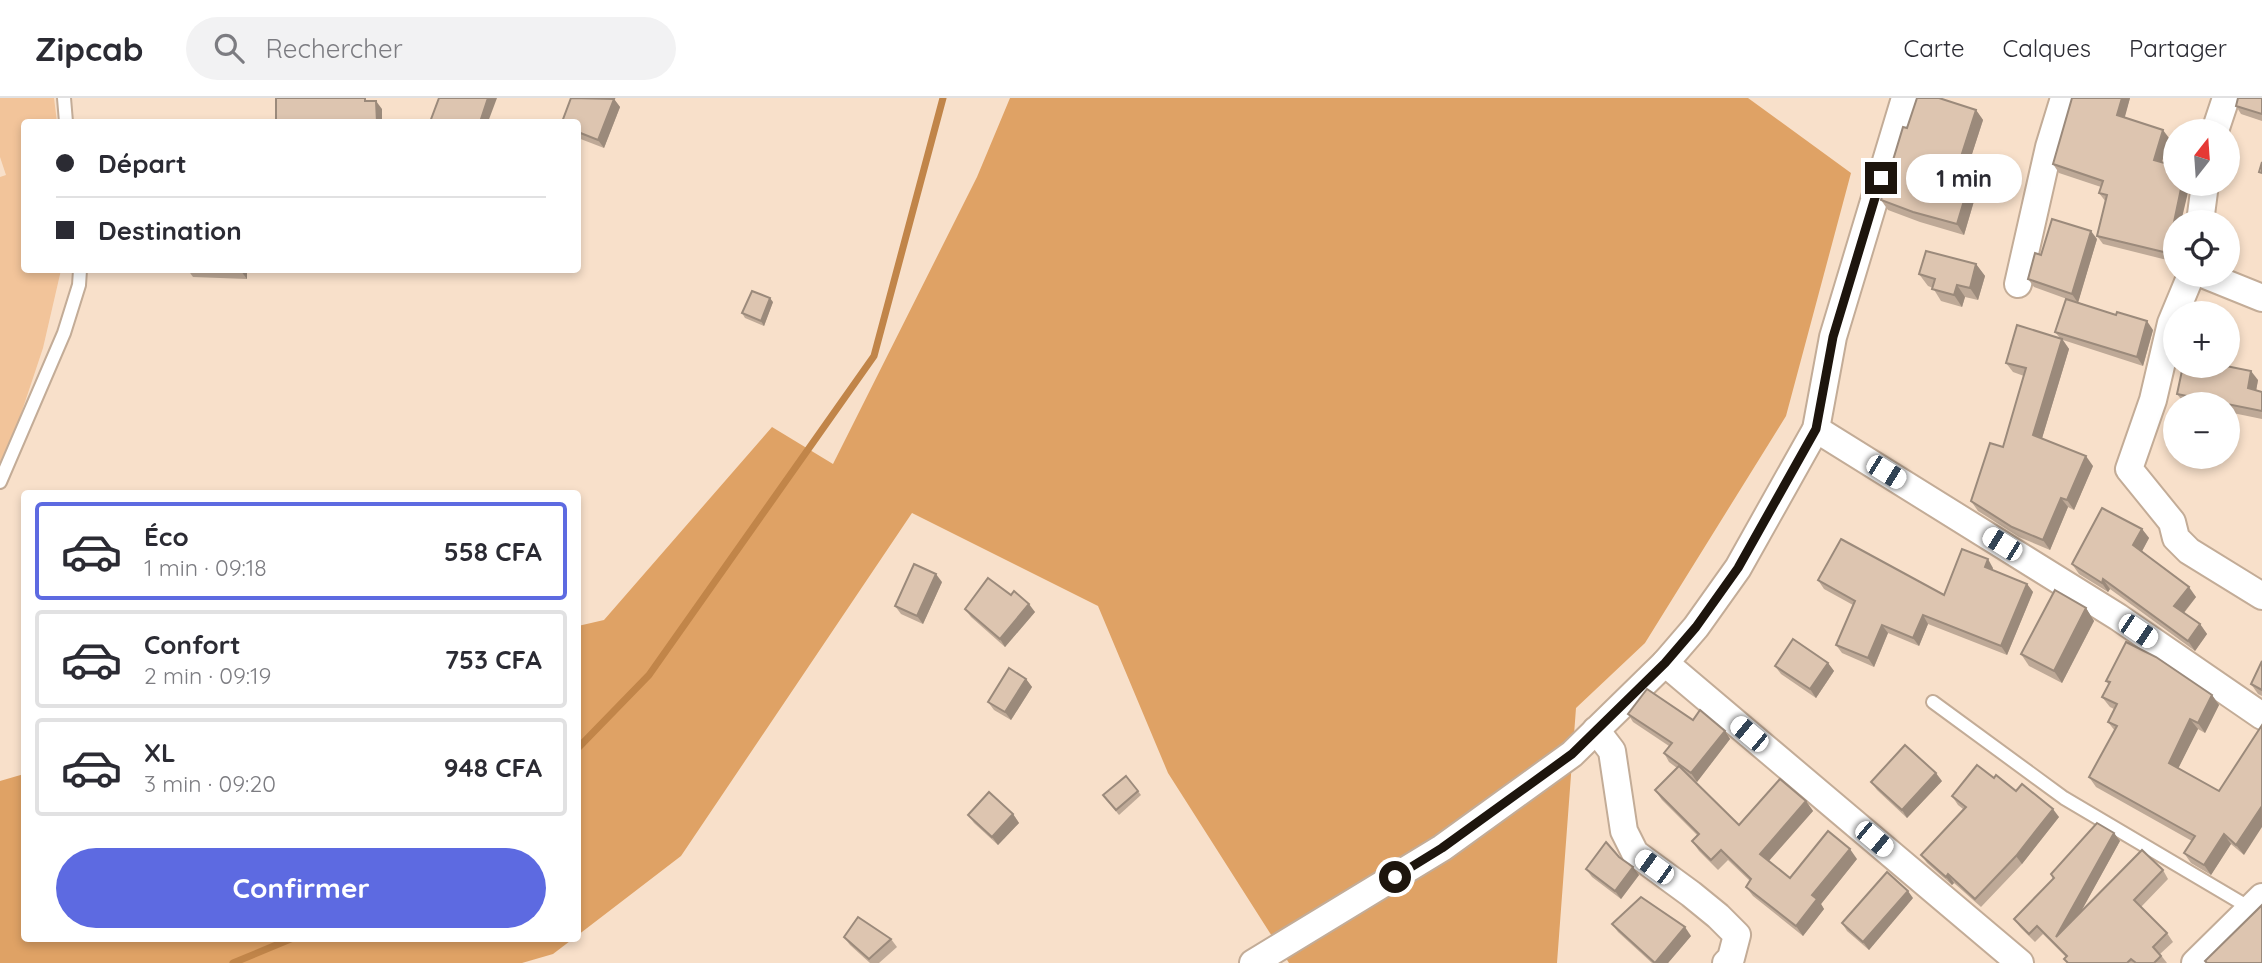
<!DOCTYPE html>
<html lang="fr">
<head>
<meta charset="utf-8">
<style>
	body { margin:0; font-family:Quicksand,sans-serif; background:#f2f2f3; color:#2b2b33; height:100vh; display:flex; flex-direction:column; font-size:26px; white-space:nowrap }
	* { box-sizing:border-box; margin:0 }
	p { font-size:23px; color:#7c7c81 }
	.icon { flex:none; width:38px; height:38px; fill:none; stroke:currentColor; stroke-width:2; stroke-linecap:round; stroke-linejoin:round }
	.map { position:relative; flex:1; overflow:hidden }
	.sheet { position:absolute; left:21px; top:392px; width:560px; height:452px; display:flex; flex-direction:column; background:#fff; border-radius:7px; box-shadow:0 4px 10px #0003 }
	.sheet>* { flex:none }
	.top-card { position:absolute; left:21px; top:21px; width:560px; height:154px; border-radius:7px; box-shadow:0 4px 10px #0003; display:grid; align-content:center; height:154px; padding:0 35px; background:#fff }
	.needle { width:46px; rotate:17deg }
	.buttons { position:absolute; left:2163px; top:21px; display:grid; gap:14px }
	.buttons a { display:grid; place-items:center; width:77px; height:77px; border-radius:50%; background:#fff; box-shadow:0 4px 10px #0003; font-size:35px }
	.end { position:absolute; width:32px; height:32px; margin:-16px; border:9px solid #1d150d; background:#fff; box-shadow:0 0 0 4px #fff }
	.from { border-radius:50% }
	.bubble { position:absolute; height:49px; border-radius:24px; background:#fff; box-shadow:0 4px 10px #0003; font-size:23px; font-weight:700; line-height:49px; text-align:center }
	.car { position:absolute; width:21px; height:42px; margin:-21px -10px; border-radius:9px; box-shadow:0 0 5px 2px #0007; background:linear-gradient(#fff 24%,#345 0 40%,#fff 0 76%,#345 0 86%,#fff 0) }
	.top-card b { display:flex; align-items:center; gap:24px; height:66px; font-size:26px }
	.top-card b+b { border-top:2px solid #e1e1e2 }
	.top-card i { width:18px; height:18px; background:#2b2b33 }
	ul { padding:12px 0 0; list-style:none }
	li { display:flex; align-items:center; gap:21px; height:98px; margin:0 14px 10px; padding:0 21px; border:4px solid #e1e1e2; border-radius:7px }
	li div { flex:1 }
	li b { display:block; font-size:26px }
	li em { font-style:normal; font-weight:700 }
	li.active { border-color:#5d6ae1 }
	li>.icon { width:63px; height:63px; stroke-width:1.5 }
	.button { display:flex; gap:14px; margin-top:auto; padding:14px 35px }
	.button a { flex:1; height:80px; border-radius:42px; background:#5d6ae1; color:#fff; font-size:28px; font-weight:700; line-height:80px; text-align:center }
	header { display:flex; align-items:center; gap:42px; box-sizing:border-box; height:98px; padding:0 35px; background:#fff; border-bottom:2px solid #e1e1e2 }
	header strong { font-size:33px }
	nav { display:flex; gap:38px; margin-inline-start:auto; font-size:24px }
	.search { width:490px; height:63px; background:#f2f2f3; display:flex; align-items:center; gap:18px; box-sizing:border-box; padding:0 24px; border-radius:38px; color:#7c7c81; font-size:26px }
	.map>svg:first-child { display:block }
	.green { fill:#f2c49a }
	.forest { fill:#dfa265 }
	.lines { fill:none; stroke-linecap:round; stroke-linejoin:round }
	.stream { stroke:#c18549; stroke-width:7 }
	.lane-casing { stroke:#c3ac97; stroke-width:16 }
	.street-casing { stroke:#c3ac97; stroke-width:30 }
	.lane { stroke:#fff; stroke-width:12 }
	.street { stroke:#fff; stroke-width:26 }
	.wall { fill:#bea997 }
	.shaded-wall { fill:#9b8a7b }
	.building { fill:#ddc5b0; stroke:#9b8a7b; stroke-width:2 }
	.route { stroke:#1d150d; stroke-width:9 }
</style>
</head>
<body>
<header>
<strong>Zipcab</strong>
<div class="search"><svg class="icon" aria-label="search" viewBox="0 0 24 24"><circle cx="10" cy="10" r="6"/><path d="M15 15l6 6"/></svg>Rechercher</div>
<nav><a>Carte</a><a>Calques</a><a>Partager</a></nav>
</header>
<div class="map">
<svg width="2262" height="865" viewBox="0 0 2262 865">
	<rect width="100%" height="100%" fill="#f8e0ca"/>
	<polygon class="green" points="0,0 54,0 57,24 24,24 24,172 61,172 43,250 17,328 0,367 0,79 6,77 0,59"/>
	<g class="forest">
		<polygon points="1010,0 1748,0 1851,75 1786,318 1645,545 1576,610 1557,865 1289,865 1168,675 1098,508 912,415 681,758 578,837 578,528 604,522 772,329 833,366 977,79"/>
		<polygon points="24,676 24,840 574,840 553,856 522,865 0,865 0,683"/>
	</g>
	<g class="lines">
		<g class="stream">
			<polyline points="578,650 649,577 874,258 943,0"/>
			<polyline points="233,865 293,840"/>
		</g>
		<g class="lane-casing">
			<g id="lane">
				<polyline points="64,0 66,24"/>
				<polyline points="0,384 64,235 79,187 80,172"/>
				<polyline points="1933,604 2064,700 2250,810"/>
			</g>
		</g>
		<g class="street-casing">
			<g id="street">
				<polyline points="2215,33 2226,0"/>
				<polyline points="2200,124 2205,86"/>
				<polyline points="2191,177 2171,225 2153,302 2129,371 2172,424 2176,440 2189,453 2262,498"/>
				<polyline points="2205,177 2262,200"/>
				<polyline points="2018,186 2049,49 2064,0"/>
				<polyline points="1816,331 2118,519 2262,618"/>
				<polyline points="1665,565 2020,865"/>
				<polyline points="1596,632 1612,653 1624,733 1635,755 1691,796 1718,818 1737,837 1731,860 1726,865"/>
				<polyline points="1253,865 1442,750 1572,656 1665,565 1696,529 1738,470 1816,331 1833,239 1905,0"/>
				<polyline points="2195,865 2262,799"/>
			</g>
		</g>
		<use href="#lane" class="lane"/>
		<use href="#street" class="street"/>
	</g>
	<g class="wall">
		<polygon points="2072,0 2130,0 2124,20 2169,40 2162,64 2175,124 2175,164 2103,146 2097,138 2106,104 2099,95 2101,89 2059,75 2053,66"/>
		<polygon points="2262,0 2262,23 2241,16 2236,8"/>
		<polygon points="614,1 620,9 604,50 578,40 578,24"/>
		<polygon points="1976,12 1983,22 1966,74 1979,86 1964,137 1920,124 1888,112 1881,102 1907,30"/>
		<polygon points="2097,141 2078,204 2153,232 2143,268 2063,242 2069,251 2042,340 2093,368 2074,412 2068,409 2050,452 2019,439 1978,413 1971,403 2003,349 2024,278 2013,274 2006,265 2060,240 2055,234 2067,201 2034,189 2028,181"/>
		<polygon points="1976,166 1985,178 1978,202 1965,199 1962,209 1941,203 1933,190 1928,188 1919,176"/>
		<polygon points="188,172 247,172 247,181 193,179"/>
		<polygon points="773,204 764,228 745,220 742,215"/>
		<polygon points="2258,282 2256,292 2262,294 2262,321 2228,314 2228,306 2189,306 2184,305 2177,296"/>
		<polygon points="2142,431 2149,440 2142,453 2196,499 2184,515 2200,526 2207,536 2195,553 2110,491 2108,494 2079,476 2072,466"/>
		<polygon points="1993,470 1992,472 2027,486 2033,494 2007,557 1928,526 1919,548 1888,535 1874,569 1842,555 1836,547 1853,507 1824,491 1818,482 1944,497"/>
		<polygon points="942,484 923,526 901,516 895,508"/>
		<polygon points="1011,497 1035,514 1005,549 971,519 965,511"/>
		<polygon points="2086,510 2094,523 2062,585 2029,568 2021,556"/>
		<polygon points="2262,563 2262,598 2258,596 2251,586"/>
		<polygon points="1828,565 1834,573 1816,600 1781,576 1775,568"/>
		<polygon points="1026,581 1032,589 1011,622 994,612 988,604"/>
		<polygon points="2106,583 2212,597 2219,607 2205,635 2198,631 2178,670 2219,693 2244,757 2231,746 2211,777 2191,765 2184,755 2192,743 2096,689 2089,679 2115,633 2108,624 2114,611 2110,609 2102,599 2109,587"/>
		<polygon points="1628,616 1693,622 1725,633 1730,641 1697,684 1692,681 1739,727 1806,703 1813,713 1769,763 1790,780 1857,761 1821,806 1824,811 1803,838 1753,798 1746,789 1750,783 1728,762 1718,772 1699,753 1692,743 1697,737 1662,702 1655,692 1677,670 1669,664 1664,655 1669,648 1633,624"/>
		<polygon points="1994,680 2059,719 2022,766 1981,809 1954,785 1952,787 1927,765 1921,757 1963,711 1958,707 1952,698"/>
		<polygon points="1942,683 1907,720 1877,692 1871,684"/>
		<polygon points="1138,693 1141,697 1119,717 1103,697"/>
		<polygon points="1013,716 1019,725 998,747 974,725 968,717"/>
		<polygon points="2114,735 2120,743 2080,815 2163,772 2168,781 2141,809 2167,835 2173,844 2160,856 2167,865 2067,865 2064,861 2066,859 2043,836 2035,844 2020,829 2014,821 2053,781 2051,776"/>
		<polygon points="1619,759 1639,777 1621,801 1592,779 1586,771"/>
		<polygon points="1913,800 1869,852 1847,833 1842,825"/>
		<polygon points="1612,826 1691,838 1668,865 1652,865 1618,834"/>
		<polygon points="844,839 891,841 897,849 879,865 870,865 850,847"/>
	</g>
	<g class="shaded-wall">
		<polygon points="488,0 497,0 488,24 480,24"/>
		<polygon points="2122,0 2130,0 2123,26 2117,17"/>
		<polygon points="614,1 620,9 604,50 598,42"/>
		<polygon points="376,3 382,11 382,24 377,24"/>
		<polygon points="1976,12 1983,22 1964,81 1957,71"/>
		<polygon points="2163,32 2169,40 2160,70 2154,62"/>
		<polygon points="1972,76 1979,86 1964,137 1957,126"/>
		<polygon points="2182,86 2190,86 2181,124 2174,124"/>
		<polygon points="2091,133 2097,141 2078,205 2072,196"/>
		<polygon points="2175,144 2175,160 2172,156"/>
		<polygon points="1976,166 1985,178 1978,202 1970,190"/>
		<polygon points="241,172 247,172 247,181 241,173"/>
		<polygon points="1957,187 1965,199 1962,209 1954,197"/>
		<polygon points="770,200 773,204 764,228 761,223"/>
		<polygon points="2147,223 2153,232 2143,268 2137,259"/>
		<polygon points="2062,241 2069,251 2040,347 2033,337"/>
		<polygon points="2251,273 2258,282 2255,299 2248,290"/>
		<polygon points="2086,358 2093,368 2074,412 2067,402"/>
		<polygon points="2061,400 2068,409 2050,452 2043,442"/>
		<polygon points="2142,431 2149,440 2140,457 2133,447"/>
		<polygon points="1988,461 1993,470 1991,478 1985,469"/>
		<polygon points="936,476 942,484 923,526 917,518"/>
		<polygon points="2103,481 2110,491 2108,494 2102,485"/>
		<polygon points="2027,486 2033,494 2007,557 2001,548"/>
		<polygon points="2189,489 2196,499 2181,518 2174,508"/>
		<polygon points="1029,506 1035,514 1005,549 1000,541"/>
		<polygon points="2086,510 2094,523 2062,585 2054,573"/>
		<polygon points="1923,517 1928,526 1919,548 1913,540"/>
		<polygon points="2200,526 2207,536 2195,553 2188,543"/>
		<polygon points="1882,527 1888,535 1874,569 1868,560"/>
		<polygon points="1828,565 1834,573 1816,600 1810,591"/>
		<polygon points="1026,581 1032,589 1011,622 1005,614"/>
		<polygon points="2212,597 2219,607 2205,635 2198,625"/>
		<polygon points="2190,621 2198,631 2176,675 2169,665"/>
		<polygon points="1725,633 1730,641 1697,684 1691,675"/>
		<polygon points="1936,675 1942,683 1907,720 1902,712"/>
		<polygon points="1806,703 1813,713 1766,766 1760,756"/>
		<polygon points="2262,708 2262,729 2244,757 2236,747"/>
		<polygon points="2053,711 2059,719 2022,766 2016,758"/>
		<polygon points="1013,716 1019,725 998,747 992,739"/>
		<polygon points="2114,735 2120,743 2062,848 2056,839"/>
		<polygon points="2224,736 2231,746 2211,777 2204,767"/>
		<polygon points="1850,751 1857,761 1821,806 1824,811 1803,838 1796,828 1812,797"/>
		<polygon points="1633,769 1639,777 1621,801 1615,793"/>
		<polygon points="1948,776 1954,785 1952,787 1946,779"/>
		<polygon points="1908,793 1913,800 1869,852 1863,844"/>
		<polygon points="1685,829 1691,838 1668,865 1655,865"/>
	</g>
	<g class="building">
		<polygon points="276,0 365,0 365,3 376,3 377,24 276,24"/>
		<polygon points="439,0 488,0 480,24 430,24"/>
		<polygon points="571,0 614,1 598,42 578,34 578,24 562,24"/>
		<polygon points="1917,0 1939,0 1976,12 1957,71 1972,76 1957,126 1913,114 1881,102 1903,29 1907,30"/>
		<polygon points="2072,0 2122,0 2117,17 2163,32 2154,62 2175,68 2175,86 2182,86 2174,124 2176,124 2175,144 2172,156 2097,138 2107,97 2099,95 2103,83 2053,66"/>
		<polygon points="2238,0 2262,0 2262,16 2236,8"/>
		<polygon points="2262,64 2262,75 2259,74"/>
		<polygon points="2052,121 2091,133 2072,196 2028,181 2035,155 2041,157"/>
		<polygon points="1926,153 1976,166 1970,190 1957,187 1954,197 1932,191 1935,181 1919,176"/>
		<polygon points="203,172 241,172 241,173"/>
		<polygon points="752,193 770,200 761,223 742,215"/>
		<polygon points="2066,201 2116,217 2117,214 2147,223 2137,259 2055,234"/>
		<polygon points="2017,227 2062,241 2033,337 2086,358 2067,402 2061,400 2043,442 2012,429 1971,403 1990,345 2003,349 2026,270 2006,265"/>
		<polygon points="2183,268 2226,268 2251,273 2248,290 2262,294 2262,313 2177,296"/>
		<polygon points="2102,410 2142,431 2133,447 2189,489 2174,508 2200,526 2188,543 2103,481 2102,485 2072,466"/>
		<polygon points="1841,441 1944,497 1962,451 1988,461 1985,469 2027,486 2001,548 1923,517 1913,540 1882,527 1868,560 1836,547 1855,503 1818,482"/>
		<polygon points="914,466 936,476 917,518 895,508"/>
		<polygon points="988,480 1011,497 1014,493 1029,506 1000,541 965,511"/>
		<polygon points="2055,492 2086,510 2054,573 2021,556"/>
		<polygon points="1793,541 1828,565 1810,591 1775,568"/>
		<polygon points="2126,544 2156,559 2212,597 2198,625 2190,621 2169,665 2219,693 2262,627 2262,708 2236,747 2224,736 2204,767 2184,755 2195,738 2089,679 2117,628 2108,624 2117,606 2102,599 2110,584 2106,583"/>
		<polygon points="2262,563 2262,592 2251,586"/>
		<polygon points="1009,570 1026,581 1005,614 988,604"/>
		<polygon points="1647,591 1693,622 1700,612 1725,633 1691,675 1664,655 1672,645 1628,616"/>
		<polygon points="1905,647 1936,675 1902,712 1871,684"/>
		<polygon points="1977,667 1994,680 1996,677 2016,693 2022,686 2053,711 2016,758 1975,801 1948,776 1946,779 1921,757 1966,709 1952,698"/>
		<polygon points="1679,668 1739,727 1780,681 1806,703 1760,756 1790,780 1828,733 1850,751 1812,797 1817,801 1796,828 1746,789 1751,781 1721,752 1711,762 1692,743 1699,736 1655,692"/>
		<polygon points="1126,678 1138,693 1116,712 1103,697"/>
		<polygon points="989,694 1013,716 992,739 968,717"/>
		<polygon points="2097,725 2114,735 2056,839 2142,752 2163,772 2134,802 2167,835 2153,849 2161,858 2154,865 2136,865 2131,861 2127,865 2068,865 2064,861 2067,858 2037,828 2029,836 2014,821 2054,780 2051,776"/>
		<polygon points="1606,744 1619,759 1633,769 1615,793 1586,771"/>
		<polygon points="1887,774 1908,793 1863,844 1842,825"/>
		<polygon points="1641,799 1685,829 1655,865 1612,826"/>
		<polygon points="2262,807 2262,865 2207,865 2205,863"/>
		<polygon points="858,819 891,841 869,861 844,839"/>
	</g>
	<g class="lines">
		<polyline class="route" points="1395,779 1442,750 1572,656 1665,565 1696,529 1738,470 1816,331 1833,239 1881,80"/>
	</g>
</svg>
<div class="buttons">
<a><svg class="needle" viewBox="-14 -14 28 28"><path d="M0-13l5 13h-10z" fill="#e53935"/><path d="M0 13l5-13h-10z" fill="#7c7c81"/></svg></a>
<a><svg class="icon" aria-label="locate" viewBox="0 0 24 24"><circle cx="12" cy="12" r="6"/><path d="M12 2v4M12 18v4M2 12h4M18 12h4"/></svg></a>
<a>+</a>
<a>−</a>
</div>
<i class="end from" style="left:1395px;top:779px"></i>
<i class="end" style="left:1881px;top:80px"></i>
<div class="bubble" style="left:1906px;top:56px;width:116px">1 min</div>
<i class="car" style="left:1886px;top:374px;rotate:122deg"></i>
<i class="car" style="left:2002px;top:446px;rotate:302deg"></i>
<i class="car" style="left:2138px;top:533px;rotate:124deg"></i>
<i class="car" style="left:1749px;top:636px;rotate:310deg"></i>
<i class="car" style="left:1874px;top:741px;rotate:130deg"></i>
<i class="car" style="left:1654px;top:769px;rotate:306deg"></i>
<div class="top-card">
<b><i class="from"></i>Départ</b>
<b><i></i>Destination</b>
</div>
<section class="sheet">
<ul>
<li class="active"><svg class="icon" aria-label="car" viewBox="0 0 24 24"><path d="M5 17H2v-5l4-1 3-4h7l3 4 3 1v5h-3M9 17h6M6 11h13"/><circle cx="7" cy="17" r="2"/><circle cx="17" cy="17" r="2"/></svg><div><b>Éco</b><p>1 min · 09:18</p></div><em>558 CFA</em></li>
<li><svg class="icon" aria-label="car" viewBox="0 0 24 24"><path d="M5 17H2v-5l4-1 3-4h7l3 4 3 1v5h-3M9 17h6M6 11h13"/><circle cx="7" cy="17" r="2"/><circle cx="17" cy="17" r="2"/></svg><div><b>Confort</b><p>2 min · 09:19</p></div><em>753 CFA</em></li>
<li><svg class="icon" aria-label="car" viewBox="0 0 24 24"><path d="M5 17H2v-5l4-1 3-4h7l3 4 3 1v5h-3M9 17h6M6 11h13"/><circle cx="7" cy="17" r="2"/><circle cx="17" cy="17" r="2"/></svg><div><b>XL</b><p>3 min · 09:20</p></div><em>948 CFA</em></li>
</ul>
<div class="button"><a>Confirmer</a></div>
</section>
</div>
</body>
</html>
